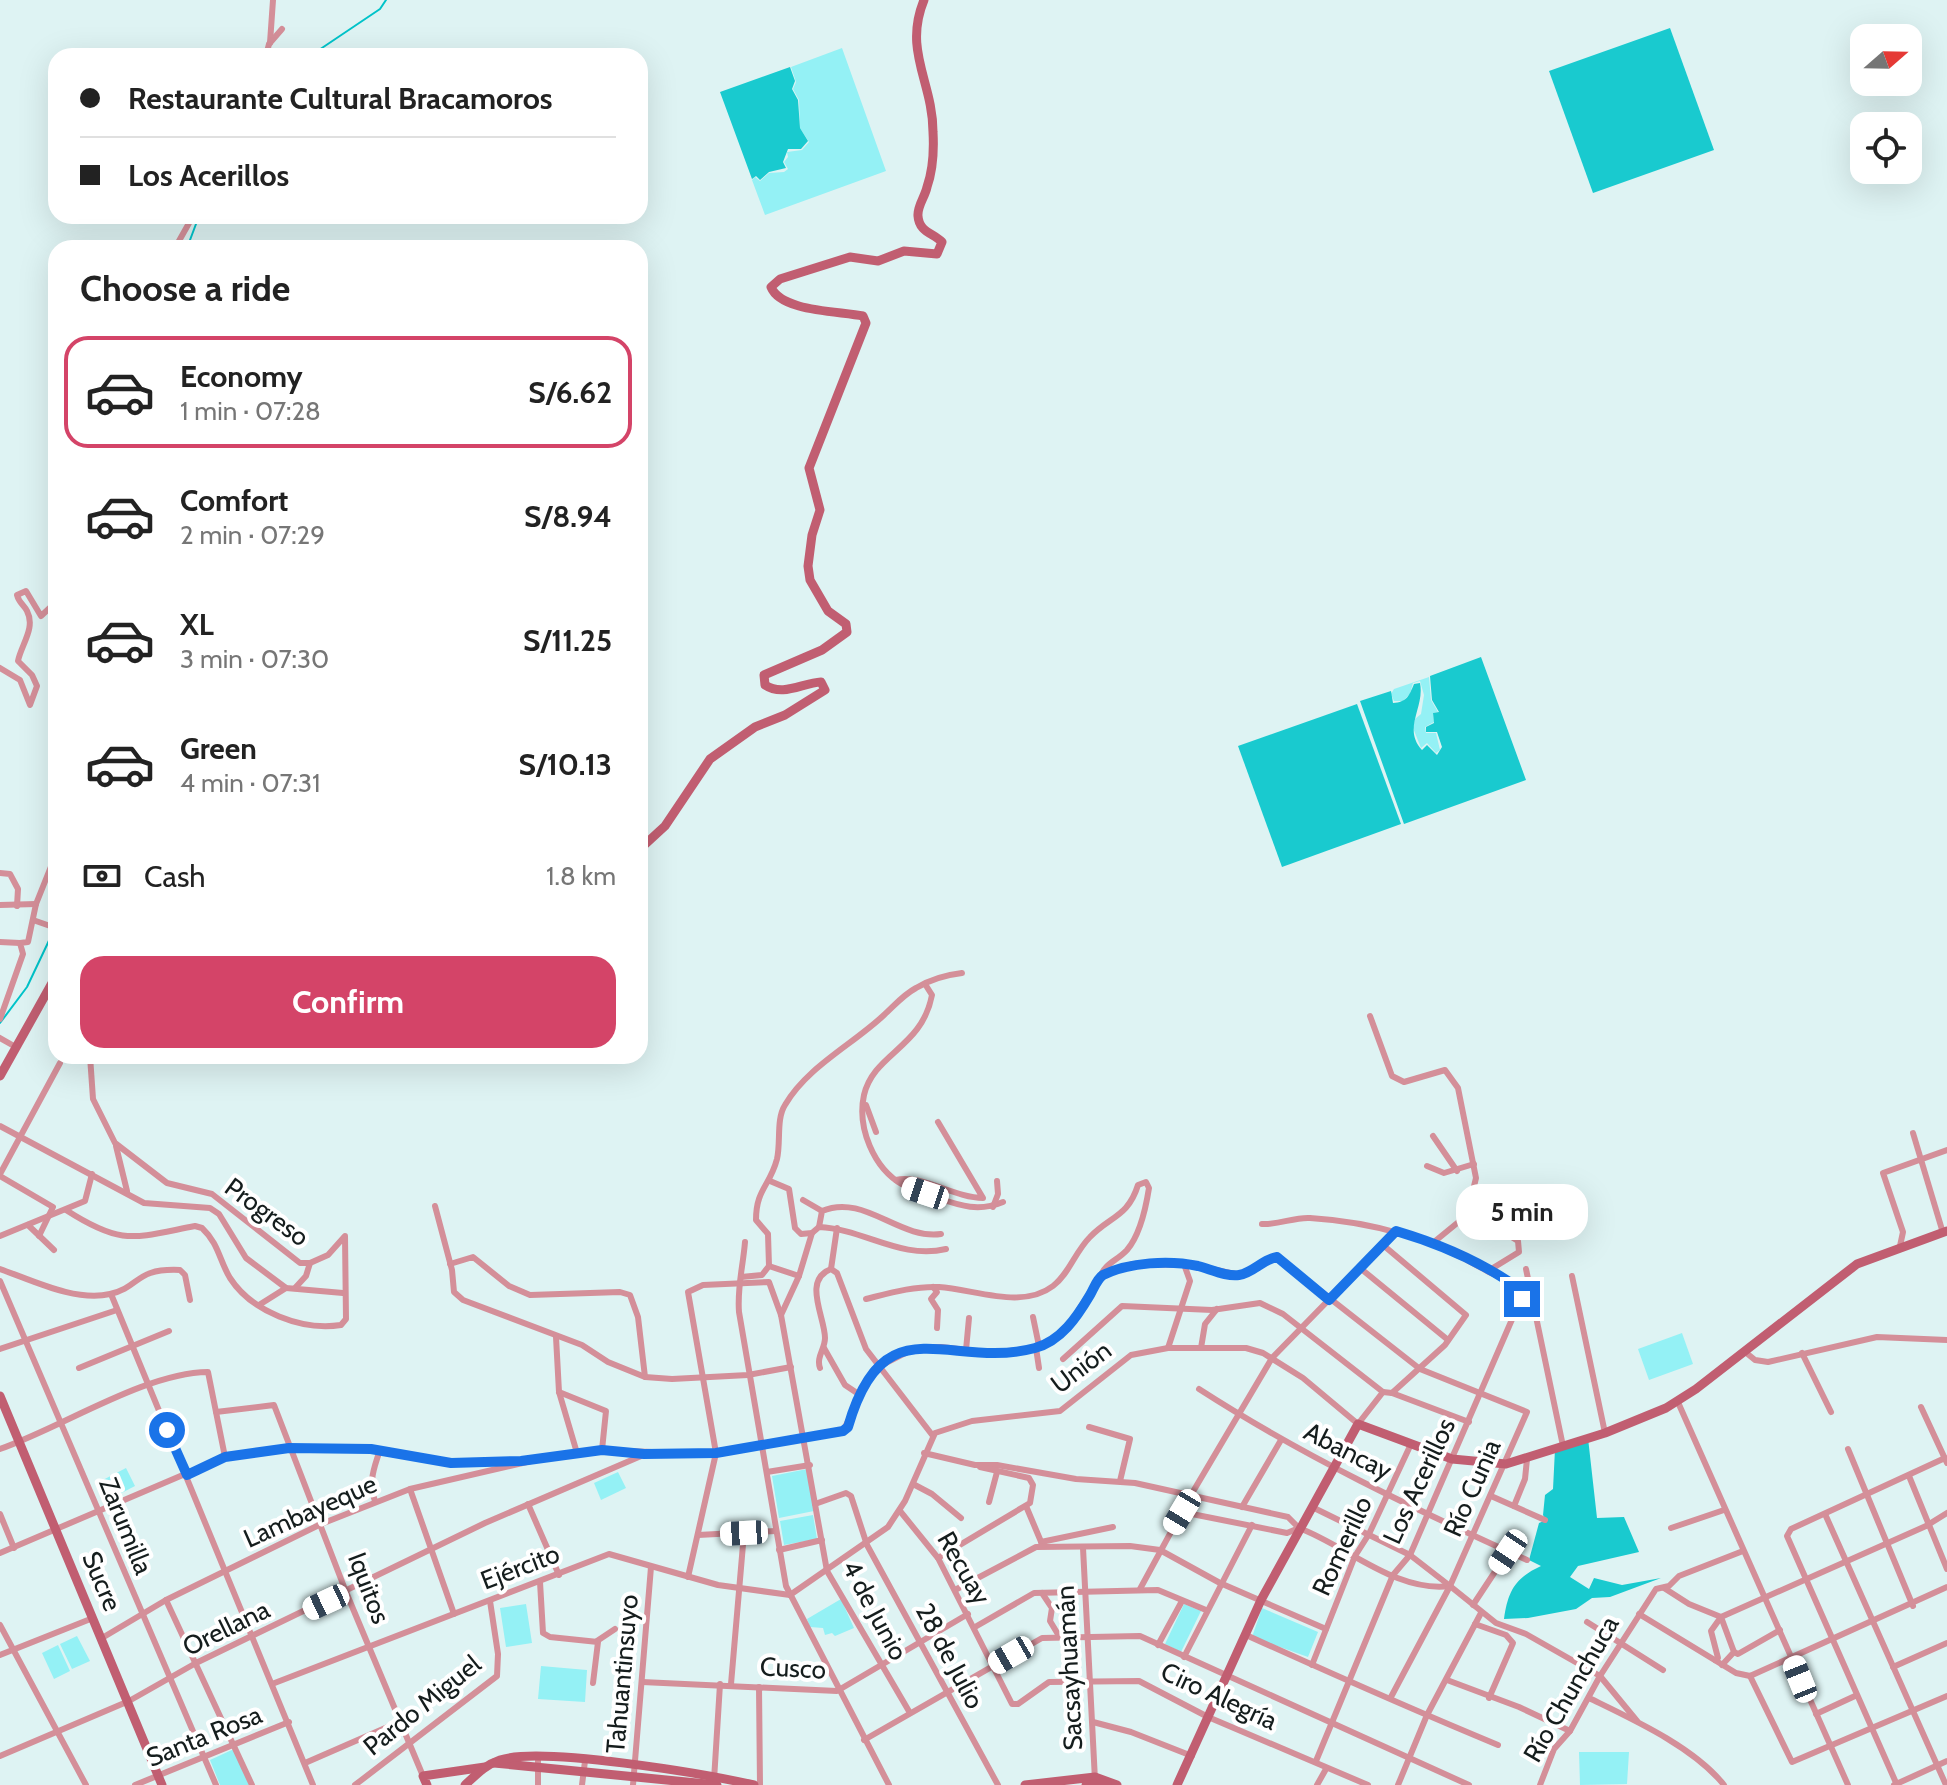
<!DOCTYPE html>
<html lang="en">
<head>
<meta charset="utf-8">
<style>
	body { margin:0; font-family:Cabin,sans-serif; background:#f6f6f6; color:#222; height:100vh; display:flex; flex-direction:column; font-size:30px; white-space:nowrap }
	* { box-sizing:border-box; margin:0 }
	p { font-size:26px; color:#767676 }
	.icon { flex:none; width:44px; height:44px; fill:none; stroke:currentColor; stroke-width:2; stroke-linecap:round; stroke-linejoin:round }
	.map { position:relative; flex:1; overflow:hidden }
	.panel { position:absolute; left:48px; top:240px; width:600px; height:824px; display:flex; flex-direction:column; background:#fff; border-radius:24px; box-shadow:0 8px 32px #0002 }
	.panel>* { flex:none }
	.banner { position:absolute; left:48px; top:48px; width:600px; height:176px; border-radius:24px; box-shadow:0 8px 32px #0002; display:grid; align-content:center; height:176px; padding:0 32px; background:#fff }
	.needle { width:52px; rotate:70deg }
	.tools { position:absolute; left:1850px; top:24px; display:grid; gap:16px }
	.tools a { display:grid; place-items:center; width:72px; height:72px; border-radius:16px; background:#fff; box-shadow:0 8px 32px #0002; font-size:40px }
	.end { position:absolute; width:36px; height:36px; margin:-18px; border:10px solid #1a73e8; background:#fff; box-shadow:0 0 0 4px #fff }
	.from { border-radius:50% }
	.bubble { position:absolute; height:56px; border-radius:24px; background:#fff; box-shadow:0 8px 32px #0002; font-size:26px; font-weight:800; line-height:56px; text-align:center }
	.car { position:absolute; width:24px; height:48px; margin:-24px -12px; border-radius:10px; box-shadow:0 0 6px 2px #0007; background:linear-gradient(#fff 24%,#345 0 40%,#fff 0 76%,#345 0 86%,#fff 0) }
	.banner b { display:flex; align-items:center; gap:28px; height:76px; font-size:30px }
	.banner b+b { border-top:2px solid #e0e0e0 }
	.banner i { width:20px; height:20px; background:#222 }
	ul { padding:0; list-style:none }
	li { display:flex; align-items:center; gap:24px; height:112px; margin:0 16px 12px; padding:0 16px; border:4px solid transparent; border-radius:24px }
	li div { flex:1 }
	li b { display:block; font-size:30px }
	li em { font-style:normal; font-weight:800 }
	li.on { border-color:#d44468 }
	li>.icon { width:72px; height:72px; stroke-width:1.5 }
	h2 { padding:0 32px; font-size:36px; line-height:96px }
	.pay { display:flex; align-items:center; gap:20px; height:88px; padding:0 32px; font-size:30px }
	.pay p { margin-inline-start:auto }
	.primary-button { display:flex; gap:16px; margin-top:auto; padding:16px 32px }
	.primary-button a { flex:1; height:92px; border-radius:24px; background:#d44468; color:#fff; font-size:32px; font-weight:800; line-height:92px; text-align:center }
	.map>svg:first-child { display:block }
	.green { fill:#94f1f5 }
	.forest { fill:#19cacf }
	.lines { fill:none; stroke-linecap:round; stroke-linejoin:round }
	.stream { stroke:#00c3c9; stroke-width:2 }
	.street { stroke:#d48f99; stroke-width:6 }
	.secondary { stroke:#c15e71; stroke-width:9 }
	.route { stroke:#1a73e8; stroke-width:10 }
	.labels { text-anchor:middle; stroke-width:8; stroke-linejoin:round; paint-order:stroke }
	.street-label { font-size:26px; fill:#151d1d; stroke:#fff }
</style>
</head>
<body>
<div class="map">
<svg width="1947" height="1785" viewBox="0 0 1947 1785">
	<rect width="100%" height="100%" fill="#def3f3"/>
	<g class="green">
		<polygon points="842,48 886,171 765,215 752,180 755,177 760,181 769,173 784,172 788,169 784,162 788,157 787,152 802,150 809,142 800,128 799,100 793,89 796,82 791,67"/>
		<polygon points="1429,677 1431,700 1438,712 1433,713 1434,722 1425,727 1426,733 1436,733 1440,750 1436,753 1427,743 1421,748 1413,728 1415,719 1421,714 1424,695 1420,681 1413,683 1410,694 1403,701 1394,701 1391,694 1394,689"/>
		<polygon points="1682,1333 1693,1364 1649,1380 1638,1349"/>
		<polygon points="126,1468 135,1486 108,1500 99,1482"/>
		<polygon points="807,1469 814,1511 779,1518 772,1476"/>
		<polygon points="618,1472 626,1488 601,1500 594,1483"/>
		<polygon points="813,1515 817,1539 784,1545 780,1521"/>
		<polygon points="841,1599 854,1628 835,1636 832,1633 825,1635 823,1628 810,1627 807,1619"/>
		<polygon points="526,1604 532,1643 506,1647 500,1608"/>
		<polygon points="1184,1604 1201,1611 1181,1652 1165,1644"/>
		<polygon points="1262,1608 1318,1632 1308,1657 1252,1637"/>
		<polygon points="77,1636 90,1661 72,1669 60,1644"/>
		<polygon points="58,1645 70,1671 54,1679 42,1653"/>
		<polygon points="541,1666 587,1670 585,1702 538,1699"/>
		<polygon points="234,1749 249,1785 220,1785 210,1760"/>
		<polygon points="1579,1752 1629,1752 1627,1784 1580,1785"/>
	</g>
	<g class="forest">
		<polygon points="1670,28 1714,150 1593,193 1549,71"/>
		<polygon points="790,67 795,81 792,89 798,100 800,128 808,141 801,149 788,149 783,162 786,168 769,172 760,180 756,176 752,179 720,92"/>
		<path d="M1481,657L1526,780L1404,824L1360,701L1391,691L1393,703C1407,702 1409,696 1414,684L1420,683C1425,708 1402,728 1422,750L1427,745L1437,755L1442,747L1437,732H1426V727L1434,723L1433,713L1439,712L1432,700L1430,676Z"/>
		<polygon points="1357,704 1401,824 1282,867 1238,746"/>
		<path d="M1588,1438L1597,1518L1624,1517L1639,1552L1578,1566L1570,1577L1589,1589L1594,1578L1622,1585L1661,1578L1610,1597L1592,1598L1576,1609L1528,1618L1504,1619C1508,1591 1515,1578 1541,1566L1529,1560L1539,1523L1546,1520L1543,1515L1545,1495L1553,1489L1555,1449Z"/>
	</g>
	<g class="lines">
		<g class="stream">
			<polyline points="310,56 380,9 386,0"/>
			<polyline points="187,248 199,216"/>
			<polyline points="0,1023 27,987 54,930"/>
		</g>
		<g class="street">
			<polyline points="270,43 273,0"/>
			<polyline points="266,56 269,44 282,29"/>
			<polyline points="175,248 193,216"/>
			<path d="M0,668L20,680L30,705L37,686L32,675L18,661C21,645 36,628 27,611C24,605 19,603 17,595L26,591L41,616L56,602"/>
			<polyline points="0,873 10,874 18,889 17,906"/>
			<polyline points="0,905 36,904"/>
			<polyline points="33,920 56,928"/>
			<polyline points="0,942 20,943"/>
			<path d="M925,984L932,995C922,1048 874,1053 864,1095C857,1127 873,1168 903,1185C914,1191 927,1193 938,1198C961,1206 979,1212 1003,1202"/>
			<polyline points="1370,1016 1392,1076 1404,1082 1445,1070 1458,1088 1476,1178 1467,1215 1434,1242"/>
			<polyline points="0,1019 23,954 20,943 28,942 36,904 56,854"/>
			<polyline points="0,1038 14,1046"/>
			<polyline points="90,1056 93,1099 115,1143 167,1183 212,1194 300,1263 310,1263"/>
			<polyline points="866,1105 876,1132"/>
			<polyline points="0,1126 144,1203 210,1208 219,1214 246,1258 286,1288 343,1293"/>
			<polyline points="1913,1133 1943,1233"/>
			<polyline points="1433,1136 1457,1171"/>
			<polyline points="116,1146 127,1191"/>
			<polyline points="1427,1166 1444,1173 1474,1164"/>
			<polyline points="0,1174 60,1063"/>
			<polyline points="0,1176 53,1207 39,1236"/>
			<path d="M896,1180C922,1174 954,1198 983,1198L938,1122"/>
			<path d="M770,1181L789,1189L795,1228L801,1234L812,1233L819,1227C864,1229 901,1260 946,1249"/>
			<polyline points="803,1200 822,1211"/>
			<polyline points="435,1206 452,1270 454,1292 463,1300 582,1345 608,1362 645,1377 672,1379 748,1375 791,1367"/>
			<polyline points="993,1207 998,1194 997,1181"/>
			<path d="M66,1210C122,1246 133,1238 195,1226L202,1228C219,1244 219,1260 230,1278C252,1312 302,1331 341,1325L346,1319L345,1236L328,1255L310,1263L306,1276L295,1288"/>
			<polyline points="1470,1211 1518,1241 1519,1252 1488,1271"/>
			<path d="M1262,1224C1279,1225 1294,1217 1310,1218C1374,1222 1433,1239 1487,1271C1499,1277 1516,1283 1523,1294L1410,1555L1393,1575L1316,1761"/>
			<polyline points="28,1225 54,1250"/>
			<path d="M819,1227L822,1211C864,1193 899,1240 941,1234"/>
			<polyline points="0,1236 85,1201 92,1174"/>
			<path d="M745,1242C743,1267 737,1287 739,1312L786,1586L889,1785"/>
			<polyline points="1900,1246 1903,1232 1883,1173 1947,1150"/>
			<polyline points="450,1264 473,1257 509,1286 530,1295 620,1292 630,1295 638,1317 645,1377"/>
			<polyline points="769,1266 799,1276"/>
			<polyline points="1360,1268 1448,1340"/>
			<path d="M0,1269C32,1280 75,1302 110,1294C141,1287 134,1268 180,1270L185,1275L190,1300"/>
			<polyline points="831,1269 837,1228"/>
			<polyline points="1526,1269 1563,1446"/>
			<polyline points="1572,1276 1605,1433"/>
			<path d="M741,1277L762,1275L769,1266L768,1234L756,1220C756,1189 770,1186 777,1159C781,1142 776,1119 785,1105C807,1067 852,1045 884,1015C895,1005 903,995 916,988C931,979 945,975 962,973"/>
			<polyline points="0,1281 216,1785"/>
			<polyline points="933,1287 937,1292 931,1299 938,1310 937,1328"/>
			<polyline points="111,1294 313,1785"/>
			<path d="M866,1299C890,1293 914,1286 939,1287C974,1289 1022,1310 1053,1286C1069,1274 1075,1252 1090,1237C1110,1216 1128,1217 1138,1185L1146,1182L1149,1188C1146,1207 1140,1235 1127,1250C1117,1261 1106,1262 1100,1277"/>
			<polyline points="259,1305 286,1288"/>
			<polyline points="781,1315 799,1276 812,1233"/>
			<polyline points="1033,1317 1039,1346"/>
			<polyline points="556,1337 559,1392 577,1453"/>
			<polyline points="824,1348 845,1385 860,1395"/>
			<polyline points="1036,1348 1039,1368"/>
			<polyline points="1168,1348 1190,1281 1185,1267"/>
			<polyline points="1201,1348 1205,1324 1217,1309"/>
			<polyline points="0,1349 117,1310"/>
			<polyline points="966,1350 969,1318"/>
			<polyline points="1744,1351 1755,1360 1768,1362 1877,1337 1947,1340"/>
			<polyline points="1802,1353 1831,1412"/>
			<polyline points="1063,1359 1122,1306 1212,1310 1260,1303 1283,1314 1383,1392"/>
			<polyline points="79,1368 169,1331"/>
			<path d="M820,1368C816,1357 825,1349 825,1338C825,1317 802,1280 831,1269L837,1273L866,1349L933,1436"/>
			<path d="M1199,1389C1303,1456 1414,1509 1527,1560"/>
			<polyline points="559,1392 606,1411 602,1450"/>
			<polyline points="1392,1393 1469,1422"/>
			<polyline points="1677,1400 1848,1785"/>
			<polyline points="1921,1407 1947,1463"/>
			<polyline points="216,1412 274,1405 346,1592 423,1776"/>
			<polyline points="1089,1427 1130,1439 1120,1481"/>
			<path d="M0,1449C63,1427 144,1373 208,1372L225,1457"/>
			<polyline points="1848,1449 1913,1606"/>
			<path d="M924,1453L975,1465H997L1076,1479L1135,1483L1288,1517L1299,1528C1347,1546 1396,1593 1450,1586L1496,1623L1526,1634L1600,1676L1637,1721"/>
			<polyline points="767,1472 810,1465"/>
			<polyline points="1909,1476 1947,1569"/>
			<polyline points="913,1484 932,1494 961,1518"/>
			<polyline points="410,1489 454,1614"/>
			<polyline points="1491,1496 1545,1520"/>
			<path d="M375,1501C368,1484 374,1467 380,1450"/>
			<polyline points="989,1502 997,1472"/>
			<polyline points="528,1504 559,1575"/>
			<polyline points="815,1504 846,1493 851,1496 867,1545 998,1785"/>
			<polyline points="1026,1506 1042,1544"/>
			<polyline points="1514,1506 1525,1479 1527,1459"/>
			<polyline points="1242,1507 1281,1440"/>
			<polyline points="1312,1507 1410,1555 1450,1586"/>
			<polyline points="900,1511 938,1558 1012,1704 1018,1704 1049,1682 1139,1681 1208,1717 1368,1785"/>
			<polyline points="1182,1512 1287,1533 1299,1528"/>
			<polyline points="0,1514 14,1548"/>
			<polyline points="1825,1514 1946,1785"/>
			<polyline points="1671,1528 1724,1510"/>
			<polyline points="698,1535 775,1531"/>
			<polyline points="1041,1542 1113,1527"/>
			<polyline points="1083,1548 1095,1780"/>
			<polyline points="779,1550 822,1540"/>
			<polyline points="0,1553 225,1457 289,1448 333,1447 371,1449 451,1463 514,1461"/>
			<polyline points="938,1558 1030,1503 1033,1485 1029,1478 980,1467"/>
			<polyline points="688,1577 716,1453 688,1292 703,1285 769,1282 781,1315 827,1571 910,1713"/>
			<polyline points="540,1582 543,1633 550,1637 598,1642 593,1683"/>
			<polyline points="1664,1588 1689,1604 1721,1617 1711,1631 1718,1658 1715,1660"/>
			<polyline points="1140,1589 1191,1495 1272,1358 1396,1231"/>
			<polyline points="955,1590 1036,1547 1130,1546 1160,1550 1220,1583 1326,1629"/>
			<polyline points="1042,1593 1052,1608 1050,1621 1059,1636"/>
			<polyline points="790,1595 888,1527 905,1501 935,1433 972,1421 1060,1411 1131,1355 1168,1348 1246,1348 1263,1353 1303,1378 1358,1424 1383,1392 1392,1393 1445,1345 1466,1315 1383,1245"/>
			<polyline points="166,1600 252,1785"/>
			<polyline points="1473,1605 1508,1552"/>
			<polyline points="1639,1614 1736,1673 1750,1676 1947,1587"/>
			<polyline points="1587,1622 1663,1670"/>
			<polyline points="1475,1624 1506,1635 1513,1643 1489,1698"/>
			<polyline points="0,1625 86,1785"/>
			<polyline points="975,1627 1034,1593 1158,1590 1206,1610"/>
			<path d="M1246,1635C1330,1673 1413,1710 1498,1745"/>
			<polyline points="102,1638 166,1600 321,1524 410,1489 557,1455 602,1450 701,1454 843,1431 874,1369 913,1349 941,1347 993,1353 1036,1348 1051,1341 1069,1325 1100,1277 1120,1269 1132,1264 1193,1265 1240,1275 1277,1257 1420,1369 1527,1412 1450,1586 1391,1697"/>
			<polyline points="597,1641 615,1629"/>
			<polyline points="1158,1645 1182,1601"/>
			<polyline points="1734,1652 1738,1654 1780,1630"/>
			<polyline points="0,1655 93,1618"/>
			<polyline points="1184,1657 1252,1525"/>
			<polyline points="1312,1665 1355,1556 1369,1534 1411,1444"/>
			<polyline points="1722,1665 1734,1652 1721,1617 1926,1526 1947,1513"/>
			<polyline points="1893,1667 1947,1643"/>
			<polyline points="1750,1676 1792,1762 1947,1696"/>
			<polyline points="1447,1680 1519,1707 1570,1731"/>
			<polyline points="642,1682 837,1691 968,1614"/>
			<polyline points="272,1684 609,1554 718,1585 790,1595"/>
			<polyline points="731,1684 744,1533"/>
			<polyline points="759,1687 760,1785"/>
			<path d="M1589,1698C1632,1719 1694,1747 1724,1785"/>
			<polyline points="1816,1714 1855,1696"/>
			<polyline points="1093,1722 1131,1732 1192,1756"/>
			<polyline points="864,1740 1042,1638 1140,1636 1469,1785"/>
			<polyline points="0,1756 129,1701 196,1663 485,1523 641,1456"/>
			<polyline points="305,1763 399,1722"/>
			<polyline points="714,1780 720,1684"/>
			<polyline points="135,1785 289,1722"/>
			<polyline points="355,1785 497,1676 498,1654 490,1601"/>
			<polyline points="538,1785 538,1758"/>
			<polyline points="582,1785 585,1761"/>
			<polyline points="633,1785 651,1567"/>
			<polyline points="1317,1785 1326,1769"/>
			<polyline points="1398,1785 1427,1715 1481,1613"/>
			<polyline points="1540,1785 1554,1749 1570,1731 1600,1676 1656,1589 1669,1586 1679,1576 1743,1551"/>
			<polyline points="1894,1785 1947,1761"/>
			<polyline points="1897,1785 1787,1536 1791,1529 1945,1458"/>
		</g>
		<g class="secondary">
			<path d="M640,849L665,826L710,759L755,727L785,715L825,690L821,682C802,683 783,697 765,685L764,675L822,650L847,632L846,624L828,611L810,580L808,566L812,535L820,510L809,468L866,323L863,316C840,311 781,312 771,287L780,279L850,257L878,261L904,251L937,254L942,242C933,233 919,232 918,216C917,206 925,197 927,187C933,170 934,150 933,132C933,82 903,51 924,0"/>
			<polyline points="0,1076 56,976"/>
			<polyline points="0,1396 162,1785"/>
			<polyline points="494,1763 717,1785"/>
			<polyline points="427,1785 423,1776 485,1767"/>
			<path d="M465,1785C476,1775 485,1765 500,1760C541,1746 706,1774 754,1785"/>
			<polyline points="1025,1785 1095,1777 1117,1785"/>
			<polyline points="1086,1785 1107,1783"/>
			<polyline points="1177,1785 1261,1600 1358,1424 1452,1459 1506,1464 1605,1433 1666,1408 1696,1389 1857,1264 1947,1231"/>
		</g>
	</g>
	<g class="lines">
		<path class="route" d="M167,1430L187,1475L225,1457L289,1448L371,1449L451,1463L521,1461L602,1450L644,1454L716,1453L843,1431L848,1427C884,1301 950,1371 1035,1348C1061,1341 1077,1317 1090,1295C1094,1288 1097,1279 1103,1275C1129,1262 1170,1260 1198,1266C1210,1269 1227,1277 1239,1275C1253,1273 1263,1259 1277,1257L1329,1300L1396,1231C1440,1244 1484,1263 1521,1290L1522,1299"/>
	</g>
	<g class="labels">
		<g class="street-label">
			<text transform="translate(267 1212) rotate(36)" y="9">Progreso</text>
			<text transform="translate(1081 1367) rotate(-37)" y="9">Unión</text>
			<text transform="translate(1348 1451) rotate(27)" y="9">Abancay</text>
			<text transform="translate(1419 1481) rotate(-65)" y="9">Los Acerillos</text>
			<text transform="translate(1472 1488) rotate(-66)" y="9">Río Cunia</text>
			<text transform="translate(310 1511) rotate(-24)" y="9">Lambayeque</text>
			<text transform="translate(126 1526) rotate(68)" y="9">Zarumilla</text>
			<text transform="translate(1342 1546) rotate(-65)" y="9">Romerillo</text>
			<text transform="translate(520 1567) rotate(-21)" y="9">Ejército</text>
			<text transform="translate(964 1568) rotate(60)" y="9">Recuay</text>
			<text transform="translate(102 1581) rotate(67)" y="9">Sucre</text>
			<text transform="translate(369 1588) rotate(69)" y="9">Iquitos</text>
			<text transform="translate(875 1610) rotate(62)" y="9">4 de Junio</text>
			<text transform="translate(226 1628) rotate(-26)" y="9">Orellana</text>
			<text transform="translate(950 1656) rotate(62)" y="9">28 de Julio</text>
			<text transform="translate(793 1668) rotate(3)" y="9">Cusco</text>
			<text transform="translate(1069 1668) rotate(-93)" y="9">Sacsayhuamán</text>
			<text transform="translate(622 1674) rotate(-85)" y="9">Tahuantinsuyo</text>
			<text transform="translate(1571 1689) rotate(-60)" y="9">Río Chunchuca</text>
			<text transform="translate(1219 1696) rotate(25)" y="9">Ciro Alegría</text>
			<text transform="translate(422 1705) rotate(-39)" y="9">Pardo Miguel</text>
			<text transform="translate(204 1736) rotate(-22)" y="9">Santa Rosa</text>
		</g>
	</g>
</svg>
<div class="tools">
<a><svg class="needle" viewBox="-14 -14 28 28"><path d="M0-13l5 13h-10z" fill="#e53935"/><path d="M0 13l5-13h-10z" fill="#767676"/></svg></a>
<a><svg class="icon" aria-label="locate" viewBox="0 0 24 24"><circle cx="12" cy="12" r="6"/><path d="M12 2v4M12 18v4M2 12h4M18 12h4"/></svg></a>
</div>
<i class="end from" style="left:167px;top:1430px"></i>
<i class="end" style="left:1522px;top:1299px"></i>
<div class="bubble" style="left:1456px;top:1184px;width:132px">5 min</div>
<i class="car" style="left:925px;top:1193px;rotate:288deg"></i>
<i class="car" style="left:1182px;top:1512px;rotate:211deg"></i>
<i class="car" style="left:744px;top:1533px;rotate:267deg"></i>
<i class="car" style="left:1508px;top:1552px;rotate:214deg"></i>
<i class="car" style="left:326px;top:1602px;rotate:245deg"></i>
<i class="car" style="left:1011px;top:1655px;rotate:240deg"></i>
<i class="car" style="left:1800px;top:1679px;rotate:338deg"></i>
<div class="banner">
<b><i class="from"></i>Restaurante Cultural Bracamoros</b>
<b><i></i>Los Acerillos</b>
</div>
<section class="panel">
<h2>Choose a ride</h2>
<ul>
<li class="on"><svg class="icon" aria-label="car" viewBox="0 0 24 24"><path d="M5 17H2v-5l4-1 3-4h7l3 4 3 1v5h-3M9 17h6M6 11h13"/><circle cx="7" cy="17" r="2"/><circle cx="17" cy="17" r="2"/></svg><div><b>Economy</b><p>1 min · 07:28</p></div><em>S/6.62</em></li>
<li><svg class="icon" aria-label="car" viewBox="0 0 24 24"><path d="M5 17H2v-5l4-1 3-4h7l3 4 3 1v5h-3M9 17h6M6 11h13"/><circle cx="7" cy="17" r="2"/><circle cx="17" cy="17" r="2"/></svg><div><b>Comfort</b><p>2 min · 07:29</p></div><em>S/8.94</em></li>
<li><svg class="icon" aria-label="car" viewBox="0 0 24 24"><path d="M5 17H2v-5l4-1 3-4h7l3 4 3 1v5h-3M9 17h6M6 11h13"/><circle cx="7" cy="17" r="2"/><circle cx="17" cy="17" r="2"/></svg><div><b>XL</b><p>3 min · 07:30</p></div><em>S/11.25</em></li>
<li><svg class="icon" aria-label="car" viewBox="0 0 24 24"><path d="M5 17H2v-5l4-1 3-4h7l3 4 3 1v5h-3M9 17h6M6 11h13"/><circle cx="7" cy="17" r="2"/><circle cx="17" cy="17" r="2"/></svg><div><b>Green</b><p>4 min · 07:31</p></div><em>S/10.13</em></li>
</ul>
<div class="pay"><svg class="icon" aria-label="cash" viewBox="0 0 24 24"><path d="M3 7h18v10H3z"/><circle cx="12" cy="12" r="2"/></svg>Cash<p>1.8 km</p></div>
<div class="primary-button"><a>Confirm</a></div>
</section>
</div>
</body>
</html>
